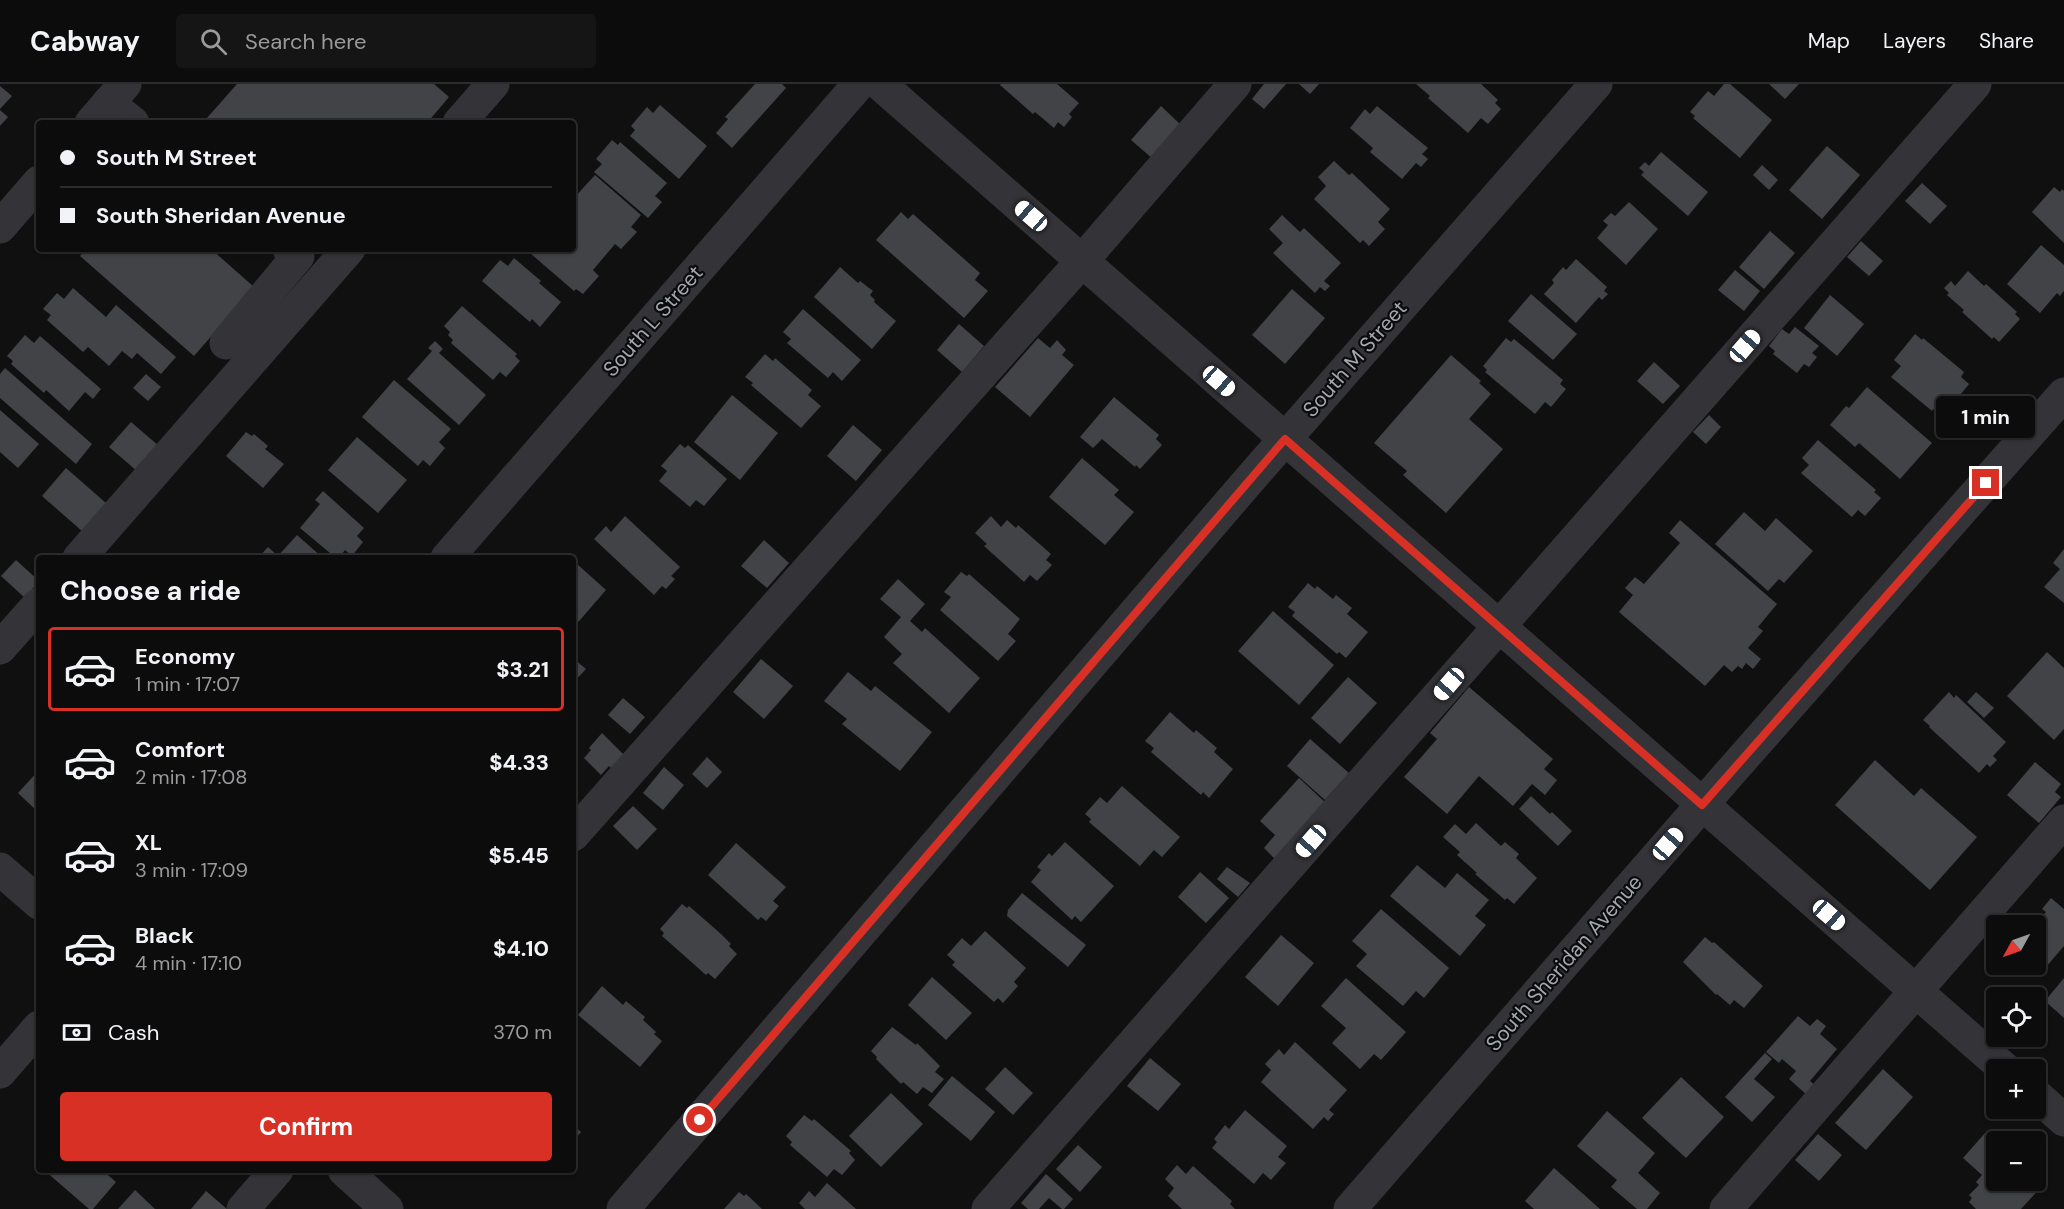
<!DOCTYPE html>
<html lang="en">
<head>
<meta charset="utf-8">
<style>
	body { margin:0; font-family:"DM Sans",sans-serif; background:#151516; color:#f1f3f6; height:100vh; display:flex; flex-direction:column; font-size:22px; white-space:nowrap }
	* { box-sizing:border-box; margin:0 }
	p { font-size:20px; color:#9a9b9d }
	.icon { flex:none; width:33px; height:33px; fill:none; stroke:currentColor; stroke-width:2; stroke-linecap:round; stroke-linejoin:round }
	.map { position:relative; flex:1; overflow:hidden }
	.drawer { position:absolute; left:36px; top:471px; width:540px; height:618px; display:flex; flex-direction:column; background:#0c0c0d; border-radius:6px; box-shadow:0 2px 4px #0004,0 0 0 2px #2c2c2e }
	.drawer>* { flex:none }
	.banner { position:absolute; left:36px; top:36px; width:540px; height:132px; border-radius:6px; box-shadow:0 2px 4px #0004,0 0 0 2px #2c2c2e; display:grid; align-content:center; height:132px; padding:0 24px; background:#0c0c0d }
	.needle { width:39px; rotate:230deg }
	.buttons { position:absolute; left:1986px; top:831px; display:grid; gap:12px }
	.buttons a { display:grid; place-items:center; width:60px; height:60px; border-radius:6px; background:#0c0c0d; box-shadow:0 2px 4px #0004,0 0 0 2px #2c2c2e; font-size:30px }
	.end { position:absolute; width:27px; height:27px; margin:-14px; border:8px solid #d93025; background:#fff; box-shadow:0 0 0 3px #fff }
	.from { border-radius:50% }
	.bubble { position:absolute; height:42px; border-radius:6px; background:#0c0c0d; box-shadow:0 2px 4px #0004,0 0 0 2px #2c2c2e; font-size:20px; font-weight:700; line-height:42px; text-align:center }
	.car { position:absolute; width:18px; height:36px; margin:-18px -9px; border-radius:8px; box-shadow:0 0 4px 2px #0007; background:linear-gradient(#fff 24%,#345 0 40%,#fff 0 76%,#345 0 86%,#fff 0) }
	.banner b { display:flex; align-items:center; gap:21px; height:57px; font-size:22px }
	.banner b+b { border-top:2px solid #2c2c2e }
	.banner i { width:15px; height:15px; background:#f1f3f6 }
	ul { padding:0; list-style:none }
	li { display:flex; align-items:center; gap:18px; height:84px; margin:0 12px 9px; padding:0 12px; border:3px solid transparent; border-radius:6px }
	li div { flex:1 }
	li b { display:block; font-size:22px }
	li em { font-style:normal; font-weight:700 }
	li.selected { border-color:#d93025 }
	li>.icon { width:54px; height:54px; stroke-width:1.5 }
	h2 { padding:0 24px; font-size:27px; line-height:72px }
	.pay { display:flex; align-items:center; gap:15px; height:66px; padding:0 24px; font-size:22px }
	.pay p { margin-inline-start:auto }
	.cta { display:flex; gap:12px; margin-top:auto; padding:12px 24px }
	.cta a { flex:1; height:69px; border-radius:6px; background:#d93025; color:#fff; font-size:24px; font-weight:700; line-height:69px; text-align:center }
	header { display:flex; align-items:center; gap:36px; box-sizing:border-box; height:84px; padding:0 30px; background:#0c0c0d; border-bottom:2px solid #2c2c2e }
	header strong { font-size:28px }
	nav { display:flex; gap:33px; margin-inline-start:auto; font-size:21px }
	.search { width:420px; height:54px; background:#151516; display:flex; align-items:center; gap:15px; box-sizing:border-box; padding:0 21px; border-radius:6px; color:#9a9b9d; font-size:22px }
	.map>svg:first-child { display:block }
	.building { fill:#424346 }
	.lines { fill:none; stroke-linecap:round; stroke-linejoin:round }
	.minor { stroke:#343438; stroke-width:33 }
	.route { stroke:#d93025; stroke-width:8 }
	.labels { text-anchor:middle; stroke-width:4.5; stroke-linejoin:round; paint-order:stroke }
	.street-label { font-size:21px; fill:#a3a7b0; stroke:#0b0b0c }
</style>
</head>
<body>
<header>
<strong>Cabway</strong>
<div class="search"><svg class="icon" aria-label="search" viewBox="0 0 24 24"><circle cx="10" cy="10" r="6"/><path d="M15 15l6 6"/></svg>Search here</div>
<nav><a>Map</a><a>Layers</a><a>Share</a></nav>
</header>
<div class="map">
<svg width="2064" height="1125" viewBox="0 0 2064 1125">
	<rect width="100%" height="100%" fill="#101011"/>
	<g class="building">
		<polygon points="237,0 434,0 449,13 427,39 213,39 207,34"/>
		<polygon points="755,0 782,0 786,4 732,64 716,49 728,35 725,33"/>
		<polygon points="1001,0 1057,0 1079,19 1069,30 1072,33 1064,43 1058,38 1054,44 1035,28 1033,30 1000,1"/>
		<polygon points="1264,0 1286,0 1264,25 1252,15"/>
		<polygon points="1299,0 1319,0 1310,10"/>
		<polygon points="1416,0 1481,0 1498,16 1495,19 1501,25 1488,40 1481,34 1468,49 1428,14 1430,12"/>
		<polygon points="1724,0 1730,0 1772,36 1740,74 1693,34 1695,32 1690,28 1708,7 1714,12"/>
		<polygon points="1769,0 1799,0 1785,15"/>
		<polygon points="0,2 12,12 0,25"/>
		<polygon points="660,21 707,62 679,95 630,52 635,46 631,42 647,23 653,29"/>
		<polygon points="1161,22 1182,42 1153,75 1131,56"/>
		<polygon points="1377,22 1428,64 1422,70 1428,75 1421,83 1416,79 1402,95 1370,68 1373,64 1350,44 1365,25 1370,30"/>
		<polygon points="0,26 8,33 0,42"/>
		<polygon points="612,56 618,61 620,58 667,99 655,112 662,118 648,134 594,88 602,80 596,75"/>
		<polygon points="1827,62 1860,91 1822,135 1789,106"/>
		<polygon points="1661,68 1708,108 1688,132 1641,91 1644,88 1639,84 1645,78 1649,82"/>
		<polygon points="1334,77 1349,91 1352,89 1390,125 1378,138 1385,145 1369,162 1363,156 1360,159 1314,115 1326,102 1318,93"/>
		<polygon points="1762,81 1778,96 1769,106 1753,91"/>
		<polygon points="595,91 641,131 631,143 637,148 621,165 615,160 593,186 599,192 583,210 576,205 574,207 530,169 534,165 573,165 573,115"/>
		<polygon points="1922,99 1947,122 1930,140 1905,117"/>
		<polygon points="2054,103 2060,108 2062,105 2064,107 2064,159 2032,128"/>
		<polygon points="1629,118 1658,145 1626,181 1597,154 1608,141 1603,137 1611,129 1615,132"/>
		<polygon points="901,128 908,135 913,130 980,189 975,196 988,207 964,234 876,156"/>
		<polygon points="1282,131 1300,148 1304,144 1341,179 1324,197 1330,202 1325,207 1320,203 1315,209 1273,169 1283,159 1269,145"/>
		<polygon points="1770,147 1795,169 1764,205 1739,183"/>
		<polygon points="1861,157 1883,177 1869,192 1847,173"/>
		<polygon points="2041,161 2064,181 2064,207 2060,212 2057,209 2040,229 2007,200"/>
		<polygon points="86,165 211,165 254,203 194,272 80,172"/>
		<polygon points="514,174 541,197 539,199 561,218 540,243 532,235 530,238 482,197 500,176 508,182"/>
		<polygon points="1576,175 1607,203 1604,207 1608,210 1602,216 1599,213 1576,239 1544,210 1554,199 1552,196 1563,183 1566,186"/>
		<polygon points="840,183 858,199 860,197 873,207 870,211 875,216 874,218 896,237 872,265 814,213"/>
		<polygon points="1735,186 1760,207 1744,227 1718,206"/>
		<polygon points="1968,187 1984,202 1986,200 2017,228 2015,230 2020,235 1999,258 1994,253 1992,255 1962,228 1964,226 1947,211 1949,209 1944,204 1951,197 1955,202"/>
		<polygon points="73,204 106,233 116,221 176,273 161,290 137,269 132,275 122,267 109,282 88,263 83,268 47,236 51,231 43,225 57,209 64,215"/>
		<polygon points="1292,205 1325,234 1285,280 1252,251"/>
		<polygon points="1531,210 1577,250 1553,276 1508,237"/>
		<polygon points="1830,211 1864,240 1837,272 1804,244"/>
		<polygon points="462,222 517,270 515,272 520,277 506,293 500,288 493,296 451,259 453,256 448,251 450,248 444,242"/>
		<polygon points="803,225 861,276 842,297 833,288 828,294 787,259 791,255 783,248"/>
		<polygon points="959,240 984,262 962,288 937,266"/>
		<polygon points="1795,243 1819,262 1812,269 1817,273 1809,283 1804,280 1797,289 1773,270 1775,267 1769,262 1782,245 1789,250"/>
		<polygon points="1915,250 1922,256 1923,254 1964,288 1961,293 1969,300 1943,332 1933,325 1932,327 1891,293 1901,282 1894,276"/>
		<polygon points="25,251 34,259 40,252 101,305 93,315 85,308 69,327 46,306 44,309 11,280 13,277 7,272"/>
		<polygon points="1038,254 1050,264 1057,256 1066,266 1062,271 1074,281 1030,333 995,303"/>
		<polygon points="1506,254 1511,258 1514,255 1563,296 1560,300 1566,305 1551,323 1545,318 1535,330 1485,288 1487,286 1483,282"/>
		<polygon points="435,257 443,265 439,269 486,311 459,341 407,295 432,267 428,264"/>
		<polygon points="765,270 773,277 775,274 812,306 808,311 821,322 801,344 751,301 753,299 745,293"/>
		<polygon points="1451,271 1481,297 1479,299 1491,310 1469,335 1503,365 1446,429 1403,391 1407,387 1374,359"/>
		<polygon points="1654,278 1680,302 1663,320 1637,297"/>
		<polygon points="5,284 92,360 76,380 0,314 0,290"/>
		<polygon points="146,290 161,303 148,317 133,304"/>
		<polygon points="394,296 451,345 439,358 445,364 430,382 423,376 418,382 362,333"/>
		<polygon points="1867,303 1932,359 1900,395 1859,359 1855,363 1830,341 1846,322 1849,324"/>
		<polygon points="732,311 778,349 740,396 694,358"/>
		<polygon points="1114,313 1159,351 1156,355 1162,361 1140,385 1136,381 1135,383 1102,355 1093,364 1080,353"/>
		<polygon points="0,326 39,360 18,384 0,368"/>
		<polygon points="1709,331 1721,343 1706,360 1693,348"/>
		<polygon points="131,338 159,362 137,387 109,363"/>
		<polygon points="853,341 882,366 856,397 827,372"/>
		<polygon points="246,348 252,352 254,350 268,362 265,365 284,380 263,404 226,372"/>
		<polygon points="357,353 407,396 378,429 328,386"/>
		<polygon points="1818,356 1876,406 1874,408 1881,414 1865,432 1858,426 1852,433 1801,389 1809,381 1802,374"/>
		<polygon points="680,360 685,364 688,361 727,395 704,422 696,416 690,423 659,397 667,387 661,382"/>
		<polygon points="1082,374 1119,406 1114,411 1134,428 1105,461 1049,413"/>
		<polygon points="66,384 106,419 82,447 42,412"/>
		<polygon points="323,407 364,444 357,452 363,458 352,472 345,466 339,474 336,474 300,444 320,420 315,416"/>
		<polygon points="1744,428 1765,447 1776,434 1813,467 1784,499 1779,495 1768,507 1715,460"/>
		<polygon points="625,432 680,483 671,492 675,495 666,505 662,502 654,511 594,455 606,442 611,448"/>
		<polygon points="991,432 1001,443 1007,436 1016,444 1018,441 1051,470 1046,476 1052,481 1037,497 1030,491 1024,498 984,462 987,460 975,449"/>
		<polygon points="1680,436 1777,520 1758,543 1763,547 1748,564 1761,575 1753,585 1746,579 1742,585 1738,582 1732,588 1724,581 1705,602 1619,528 1633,511 1625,504 1635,493 1644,500 1680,459 1669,449"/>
		<polygon points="297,451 323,474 258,474 268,463 278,472"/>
		<polygon points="764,456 789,479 767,504 741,482"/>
		<polygon points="2064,465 2064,519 2044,503 2060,485 2053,479"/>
		<polygon points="16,476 39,497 25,514 1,492"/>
		<polygon points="577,480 606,506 573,544 573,485"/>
		<polygon points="961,488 967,492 969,490 1020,535 1008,550 1016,557 998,577 940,526 951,513 944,508"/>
		<polygon points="898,495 925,520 910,537 922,548 925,544 980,594 949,629 893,579 902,570 884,553 901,533 880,515"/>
		<polygon points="1308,499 1315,505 1317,502 1333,515 1336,511 1352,524 1347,530 1368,548 1346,574 1339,568 1337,570 1292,532 1295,528 1288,523"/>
		<polygon points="1273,527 1334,581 1299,621 1238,567"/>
		<polygon points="2047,568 2064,584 2064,645 2054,656 2007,612"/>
		<polygon points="573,574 586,585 573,599"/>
		<polygon points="761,575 793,602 764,635 733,608"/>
		<polygon points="848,588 871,607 875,602 932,648 900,687 842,640 847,635 824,617"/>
		<polygon points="1348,593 1377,619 1340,660 1311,634"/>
		<polygon points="1469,603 1553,675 1544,685 1557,696 1545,711 1532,700 1513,722 1479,692 1447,730 1404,693 1437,655 1430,649"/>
		<polygon points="1949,608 1954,614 1956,611 2006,658 1993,672 1997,676 1990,683 1987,680 1979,689 1929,643 1930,642 1923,636"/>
		<polygon points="1976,608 1994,624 1984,634 1967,618"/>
		<polygon points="623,614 645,633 630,650 608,631"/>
		<polygon points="1170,628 1194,649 1196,646 1217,664 1214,668 1233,685 1209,714 1203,708 1201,711 1151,668 1154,664 1145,657"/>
		<polygon points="602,649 626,673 614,687 609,682 601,691 584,674 591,666 589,664"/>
		<polygon points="1310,655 1349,689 1325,716 1287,682"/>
		<polygon points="707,673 722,688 707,704 692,690"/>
		<polygon points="1875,676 1914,712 1921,704 1977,753 1930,806 1835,721"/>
		<polygon points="2035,678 2061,700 2055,708 2061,713 2039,739 2007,711"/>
		<polygon points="664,683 684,701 663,726 643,709"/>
		<polygon points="39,686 39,729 18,709"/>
		<polygon points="1299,694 1328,721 1277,777 1264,764 1275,751 1260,737"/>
		<polygon points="1122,702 1180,753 1162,773 1154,766 1140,782 1089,738 1091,735 1085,730 1100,713 1107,719"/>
		<polygon points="1531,712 1550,730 1552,728 1572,747 1558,762 1519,725"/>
		<polygon points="633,722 657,745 637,766 613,742"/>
		<polygon points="1476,739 1501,762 1505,758 1519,770 1516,774 1537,794 1514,820 1507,814 1505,816 1475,790 1477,789 1457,771 1460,768 1443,753 1455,740 1466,750"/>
		<polygon points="1065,758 1114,802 1081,838 1075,832 1072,836 1031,798 1041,786 1037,783 1049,769 1052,772"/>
		<polygon points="736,759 786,803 773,817 779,822 766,837 761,833 758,836 708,791"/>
		<polygon points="1417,781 1445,804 1457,789 1489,816 1475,832 1486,841 1460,872 1390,812"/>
		<polygon points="1227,783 1250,799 1238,813 1217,795"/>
		<polygon points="1200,788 1229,814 1206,839 1178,813"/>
		<polygon points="1022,809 1086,861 1068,883 1007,832 1008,826"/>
		<polygon points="2051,814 2064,825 2064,862 2040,890 2028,880 2036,880 2036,840 2046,828 2042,825"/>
		<polygon points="682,820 687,824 689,822 721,850 731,860 729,862 737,870 715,895 708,889 706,891 662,852 664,849 660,845"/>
		<polygon points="1381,825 1449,884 1424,914 1416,907 1403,922 1356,882 1367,870 1352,857"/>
		<polygon points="985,847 1026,884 1014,898 1018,902 1003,919 998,914 994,918 952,881 955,878 947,871 962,854 971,862"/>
		<polygon points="1281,851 1314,879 1278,922 1245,893"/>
		<polygon points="1705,853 1712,859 1714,858 1763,902 1744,924 1734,916 1730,921 1717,910 1716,911 1683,878"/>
		<polygon points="932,893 972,929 946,956 908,921"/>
		<polygon points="1346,894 1406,948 1381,976 1374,970 1360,985 1332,959 1346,944 1321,922"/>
		<polygon points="2064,894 2064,934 2045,917"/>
		<polygon points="602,902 623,921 626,917 645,933 643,936 656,948 654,950 662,957 640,983 578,931"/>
		<polygon points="1798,932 1810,942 1817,935 1826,942 1820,950 1837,965 1810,997 1816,1002 1807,1011 1789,995 1796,987 1782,975 1779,979 1766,968"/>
		<polygon points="892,943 916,961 917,959 940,982 935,988 944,995 932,1009 923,1003 917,1010 903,998 901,1000 876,975 877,973 871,967"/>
		<polygon points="1295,958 1347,1006 1329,1026 1334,1030 1328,1037 1324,1033 1313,1045 1261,998 1271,986 1265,980 1279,965 1284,971"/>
		<polygon points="1765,969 1772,975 1754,995 1775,1013 1752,1038 1725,1013"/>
		<polygon points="1150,974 1181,1000 1158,1027 1127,1002"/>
		<polygon points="1005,983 1033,1009 1013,1031 985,1005"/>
		<polygon points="1883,985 1913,1013 1866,1066 1835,1039"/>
		<polygon points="952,992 995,1028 971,1057 928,1021"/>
		<polygon points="1681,993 1724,1033 1686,1074 1642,1034"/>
		<polygon points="891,1009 923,1040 881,1083 849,1052"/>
		<polygon points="1245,1026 1287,1062 1278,1073 1286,1079 1271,1096 1263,1089 1254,1100 1212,1064 1217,1058 1214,1055 1225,1041 1229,1045"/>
		<polygon points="1607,1027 1655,1069 1638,1089 1660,1109 1647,1125 1637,1125 1611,1103 1617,1096 1577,1062"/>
		<polygon points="804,1031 812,1037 814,1035 851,1067 849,1069 855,1076 842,1091 834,1085 827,1093 790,1061 792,1058 786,1052"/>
		<polygon points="573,1041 581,1048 573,1057"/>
		<polygon points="1985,1049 1996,1059 1996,1096 2036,1096 2036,1095 2043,1101 2021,1125 1976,1125 1969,1118 1972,1114 1969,1111 1979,1101 1976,1098 1982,1091 1963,1074"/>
		<polygon points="1818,1050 1842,1071 1819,1097 1795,1076"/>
		<polygon points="1078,1061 1102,1083 1080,1108 1056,1085"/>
		<polygon points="1177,1081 1186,1090 1193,1082 1232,1117 1230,1120 1235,1125 1182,1125 1168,1112 1174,1104 1165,1095"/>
		<polygon points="1554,1084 1600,1125 1534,1125 1525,1117"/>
		<polygon points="44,1086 102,1086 116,1098 93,1125 89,1125"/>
		<polygon points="1046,1090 1073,1115 1064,1125 1062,1125 1049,1114 1039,1125 1028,1125 1021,1119"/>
		<polygon points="827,1099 856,1125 805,1125 799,1119 809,1107 815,1113"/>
		<polygon points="135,1106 155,1125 118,1125"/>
		<polygon points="206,1107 227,1125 191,1125"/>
		<polygon points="739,1108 744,1112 746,1110 762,1125 724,1125"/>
	</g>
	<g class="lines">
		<g class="minor">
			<polyline points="880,0 2006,986"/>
			<polyline points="108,19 133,39"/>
			<polyline points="91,39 125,0"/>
			<polyline points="459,39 493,0"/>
			<polyline points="0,143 39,98"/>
			<polyline points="226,259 298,172 289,165"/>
			<polyline points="79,474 349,165"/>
			<polyline points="447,474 859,0"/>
			<polyline points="0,564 39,520"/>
			<polyline points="573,751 1082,177 1235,0"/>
			<polyline points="0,785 39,819"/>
			<polyline points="0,988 39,943"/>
			<polyline points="2036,1011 2064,1036"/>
			<polyline points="344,1086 387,1125"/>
			<polyline points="243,1125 277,1086"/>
			<polyline points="623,1125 1250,395 1596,0"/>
			<polyline points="988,1125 1975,0"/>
			<polyline points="1350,1125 1735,683 2064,310"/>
			<polyline points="1726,1125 2064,737"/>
		</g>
	</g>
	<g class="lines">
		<polyline class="route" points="700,1036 1285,355 1702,721 1986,399"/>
	</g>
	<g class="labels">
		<g class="street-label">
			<text transform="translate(653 237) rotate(-49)" y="7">South L Street</text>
			<text transform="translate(1355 275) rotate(-49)" y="7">South M Street</text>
			<text transform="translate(1564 879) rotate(-49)" y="7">South Sheridan Avenue</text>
		</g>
	</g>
</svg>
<div class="buttons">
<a><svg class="needle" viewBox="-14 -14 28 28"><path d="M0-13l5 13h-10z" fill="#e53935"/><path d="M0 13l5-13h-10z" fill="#9a9b9d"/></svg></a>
<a><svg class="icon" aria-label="locate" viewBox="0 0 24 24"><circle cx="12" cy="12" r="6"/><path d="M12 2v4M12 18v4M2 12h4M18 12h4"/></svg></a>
<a>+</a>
<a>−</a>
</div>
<i class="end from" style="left:700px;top:1036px"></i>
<i class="end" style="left:1986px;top:399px"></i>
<div class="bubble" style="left:1936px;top:312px;width:99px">1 min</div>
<i class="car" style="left:1031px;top:132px;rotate:311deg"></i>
<i class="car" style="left:1745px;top:262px;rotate:41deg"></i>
<i class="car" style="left:1219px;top:297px;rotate:131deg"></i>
<i class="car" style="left:1449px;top:600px;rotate:221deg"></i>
<i class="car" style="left:1311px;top:757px;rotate:221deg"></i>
<i class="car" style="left:1668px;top:760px;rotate:41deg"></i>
<i class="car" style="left:1829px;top:831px;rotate:131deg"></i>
<div class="banner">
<b><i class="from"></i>South M Street</b>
<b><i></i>South Sheridan Avenue</b>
</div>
<section class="drawer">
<h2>Choose a ride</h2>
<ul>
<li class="selected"><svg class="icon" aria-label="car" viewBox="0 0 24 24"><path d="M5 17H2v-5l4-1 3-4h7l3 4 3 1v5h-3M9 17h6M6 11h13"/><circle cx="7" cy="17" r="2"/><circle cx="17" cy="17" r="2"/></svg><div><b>Economy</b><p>1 min · 17:07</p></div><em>$3.21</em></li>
<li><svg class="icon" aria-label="car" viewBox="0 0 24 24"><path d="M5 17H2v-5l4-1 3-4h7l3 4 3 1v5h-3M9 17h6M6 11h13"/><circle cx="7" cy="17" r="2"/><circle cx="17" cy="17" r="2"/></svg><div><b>Comfort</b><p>2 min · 17:08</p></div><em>$4.33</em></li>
<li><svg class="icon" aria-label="car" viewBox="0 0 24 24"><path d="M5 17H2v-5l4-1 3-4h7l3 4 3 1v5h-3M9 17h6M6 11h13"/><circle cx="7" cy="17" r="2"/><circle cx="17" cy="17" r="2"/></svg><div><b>XL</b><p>3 min · 17:09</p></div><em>$5.45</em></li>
<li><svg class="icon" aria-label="car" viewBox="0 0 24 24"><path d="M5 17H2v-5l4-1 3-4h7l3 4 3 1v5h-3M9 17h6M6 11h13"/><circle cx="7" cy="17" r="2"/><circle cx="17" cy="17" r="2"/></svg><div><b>Black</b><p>4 min · 17:10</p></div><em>$4.10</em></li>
</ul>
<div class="pay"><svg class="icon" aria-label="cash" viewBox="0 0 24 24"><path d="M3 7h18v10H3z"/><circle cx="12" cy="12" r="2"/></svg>Cash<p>370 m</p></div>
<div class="cta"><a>Confirm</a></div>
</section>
</div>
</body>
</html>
